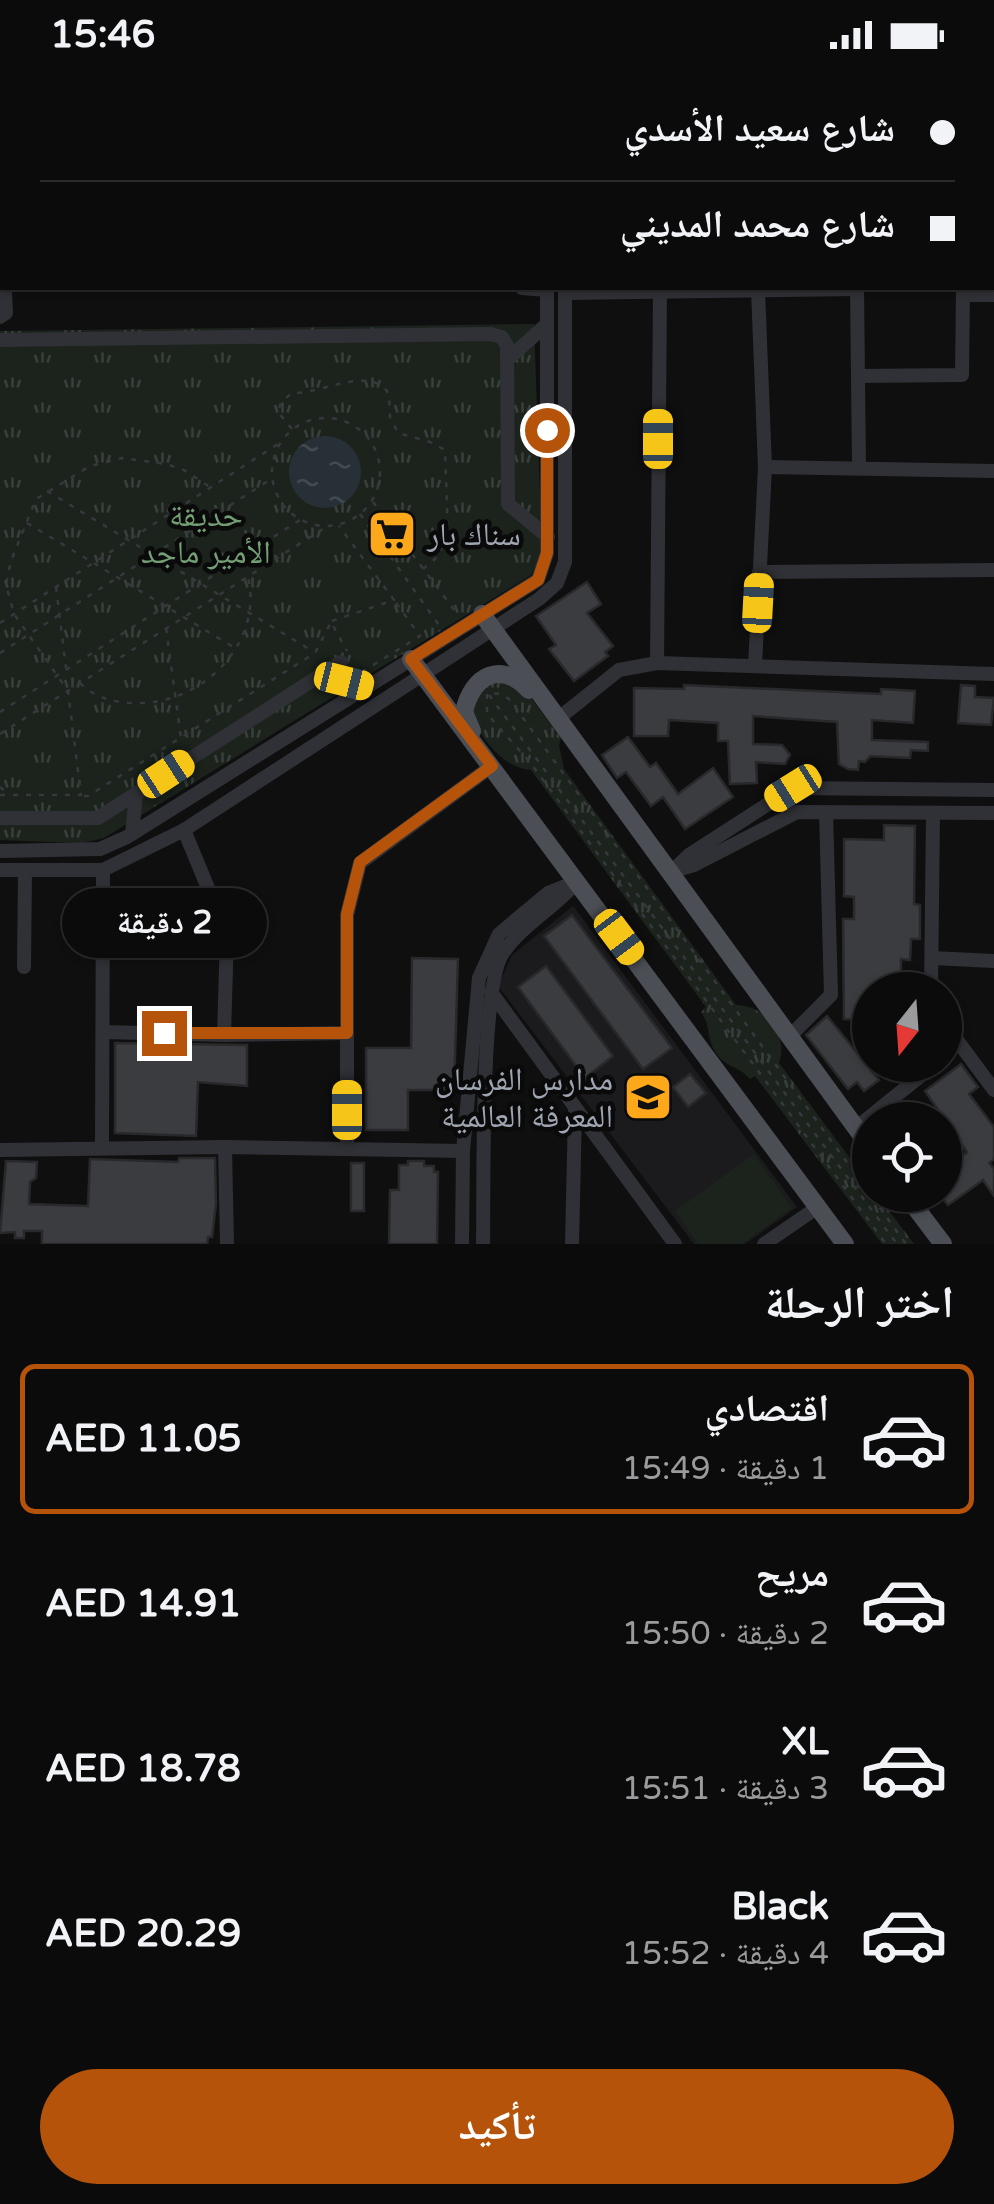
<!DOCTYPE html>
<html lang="ar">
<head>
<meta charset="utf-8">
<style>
	body { margin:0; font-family:"Varela Round","Noto Naskh Arabic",sans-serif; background:#141415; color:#f1f3f6; direction:rtl; height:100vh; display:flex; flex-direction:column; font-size:38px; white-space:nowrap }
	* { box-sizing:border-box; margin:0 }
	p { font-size:32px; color:#9a9b9d }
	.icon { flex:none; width:55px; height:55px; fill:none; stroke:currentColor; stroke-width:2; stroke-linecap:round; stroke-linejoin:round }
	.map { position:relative; height:1174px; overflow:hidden; direction:ltr }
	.details { display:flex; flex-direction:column; background:#0b0b0c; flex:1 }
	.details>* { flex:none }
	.guide { position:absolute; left:0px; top:0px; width:995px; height:220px; box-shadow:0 2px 8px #0004,0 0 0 2px #2b2b2d; direction:rtl; display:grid; align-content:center; height:220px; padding:0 40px; background:#0b0b0c }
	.needle { width:65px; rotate:197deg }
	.controls { position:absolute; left:852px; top:902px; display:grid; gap:20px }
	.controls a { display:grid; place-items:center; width:110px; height:110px; border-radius:50%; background:#0b0b0c; box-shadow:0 2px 8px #0004,0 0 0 2px #2b2b2d; font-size:50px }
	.end { position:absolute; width:45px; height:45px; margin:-22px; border:12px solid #b45309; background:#fff; box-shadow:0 0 0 5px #fff }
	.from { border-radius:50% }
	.bubble { position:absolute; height:70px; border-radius:35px; background:#0b0b0c; box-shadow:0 2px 8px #0004,0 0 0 2px #2b2b2d; font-size:32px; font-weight:700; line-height:70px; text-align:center; direction:rtl }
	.car { position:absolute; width:30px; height:60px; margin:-30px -15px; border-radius:12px; box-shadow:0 0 8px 2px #0007; background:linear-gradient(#f5c518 24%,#345 0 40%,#f5c518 0 76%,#345 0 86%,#f5c518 0) }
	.guide b { display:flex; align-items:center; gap:35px; height:95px; font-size:38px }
	.guide b+b { border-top:2px solid #2b2b2d }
	.guide i { width:25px; height:25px; background:#f1f3f6 }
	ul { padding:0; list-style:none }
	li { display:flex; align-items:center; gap:30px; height:150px; margin:0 20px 15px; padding:0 20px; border:5px solid transparent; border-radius:15px }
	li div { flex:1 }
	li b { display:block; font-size:38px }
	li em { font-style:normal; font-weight:700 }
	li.on { border-color:#b45309 }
	li>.icon { width:90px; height:90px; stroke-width:1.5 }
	h2 { padding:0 40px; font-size:45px; line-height:120px }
	.cta { display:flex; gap:20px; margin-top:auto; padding:20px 40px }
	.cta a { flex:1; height:115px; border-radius:60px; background:#b45309; color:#fff; font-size:40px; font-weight:700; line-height:115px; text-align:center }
	.status { display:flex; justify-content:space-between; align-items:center; height:70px; padding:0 50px; background:#0b0b0c; direction:ltr }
	.status svg { height:28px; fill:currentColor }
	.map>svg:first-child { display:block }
	.built { fill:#1b1b1d }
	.grass { fill:#1b231c }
	.park { fill:url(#park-tufts) }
	.water { fill:url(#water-ripples) }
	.building { fill:#3b3c40; stroke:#29292c; stroke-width:2.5 }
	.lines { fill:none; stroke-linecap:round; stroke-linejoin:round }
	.path { stroke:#36383d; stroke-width:2.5; stroke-dasharray:5 8; stroke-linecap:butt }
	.minor { stroke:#303136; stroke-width:14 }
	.major { stroke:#4b4e55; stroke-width:18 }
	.route { stroke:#b45309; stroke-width:12 }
	.labels { text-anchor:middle; stroke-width:9; stroke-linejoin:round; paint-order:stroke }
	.park-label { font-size:32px; fill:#749f75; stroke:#0a0a0b }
	.poi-label { font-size:32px; fill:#9fa6b2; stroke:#0a0a0b; text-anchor:start }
</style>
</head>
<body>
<div class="status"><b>15:46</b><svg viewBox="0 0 49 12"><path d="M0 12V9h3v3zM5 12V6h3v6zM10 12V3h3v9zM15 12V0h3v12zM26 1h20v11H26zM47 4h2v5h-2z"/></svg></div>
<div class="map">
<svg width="994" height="1174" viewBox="0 0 994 1174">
	<defs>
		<pattern id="park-tufts" width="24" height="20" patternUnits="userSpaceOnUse" patternTransform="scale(2.5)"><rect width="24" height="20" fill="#1b231c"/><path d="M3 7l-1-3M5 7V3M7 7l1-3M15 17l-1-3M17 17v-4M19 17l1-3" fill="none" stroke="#39403b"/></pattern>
		<pattern id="water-ripples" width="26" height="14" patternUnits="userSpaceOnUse" patternTransform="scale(2.5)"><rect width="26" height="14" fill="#273036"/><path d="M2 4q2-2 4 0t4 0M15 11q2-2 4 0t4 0" fill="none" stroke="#434b51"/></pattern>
	</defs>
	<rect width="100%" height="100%" fill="#0f0f10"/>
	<polygon class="built" points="573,836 797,1137 745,1174 694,1174 498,916 512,885"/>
	<polygon class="grass" points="754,1084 792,1138 742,1174 698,1174 675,1141"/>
	<g class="park">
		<polygon points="534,254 542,483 531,505 104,768 81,773 0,770 0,261"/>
		<path d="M491,607L519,612L561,668L559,676L564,699L736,935C765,935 789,965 779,993L870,1115V1125H877L914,1174H882L755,1006L750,1009C738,995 727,999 716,983C706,969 711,955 701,942L706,937L531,700C501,697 488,673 471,650L475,619Z"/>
	</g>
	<circle class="water" cx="325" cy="402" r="36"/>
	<g class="building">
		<polygon points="587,512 601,534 587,543 613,576 605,582 608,586 574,611 549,579 556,575 536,546"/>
		<polygon points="684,615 881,624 881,619 915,621 913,653 872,650 872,670 928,672 928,681 911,680 910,688 870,686 865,692 859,691 858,700 848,699 839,694 837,652 753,646 753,674 782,675 790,685 785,694 756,692 757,713 730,714 728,671 718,671 718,653 669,650 668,666 634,666 634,618 684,619"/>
		<polygon points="961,615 975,616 975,627 994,628 991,655 958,653"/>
		<polygon points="628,667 650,697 656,693 678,724 713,698 733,727 685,759 663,727 651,736 626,702 617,708 602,685"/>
		<polygon points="884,755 915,756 914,834 920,835 920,869 911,869 910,890 901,889 901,920 870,920 870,950 844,949 843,849 854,849 854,827 844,826 844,769 884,770"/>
		<polygon points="572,845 672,978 643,999 544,866"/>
		<polygon points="412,888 458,889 454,1020 408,1020 408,1060 366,1060 366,978 411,978"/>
		<polygon points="546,896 613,986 585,1008 518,917"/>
		<polygon points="827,946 879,1010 864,1021 857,1012 848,1019 806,965"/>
		<polygon points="115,973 247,975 247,1016 198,1012 196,1066 115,1063"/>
		<polygon points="961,994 978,1017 969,1024 994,1057 994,1089 989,1093 994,1099 994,1126 983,1110 948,1135 940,1125 945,1125 945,1102 967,1082 925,1021"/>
		<polygon points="690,1004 706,1023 688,1037 673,1017"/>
		<polygon points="179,1088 215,1088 216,1134 212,1167 208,1167 207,1174 42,1174 42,1161 24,1161 24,1168 15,1168 15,1162 0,1163 6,1091 37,1092 36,1108 30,1112 29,1134 88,1136 90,1089 178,1092"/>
		<polygon points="408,1091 424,1091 424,1096 434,1096 434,1102 438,1102 437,1174 389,1174 390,1120 399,1120 399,1095 408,1095"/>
		<rect x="351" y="1093" width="13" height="48"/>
	</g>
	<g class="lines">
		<g class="path">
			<circle cx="326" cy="402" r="54"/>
			<path d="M292,359L278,342L281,332L292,323C323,324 370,294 389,324L390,347L398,363L430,372L445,380L448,466L436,488L423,499"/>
			<polyline points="47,421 314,582"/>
			<polyline points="373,432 458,545"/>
			<polyline points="360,444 441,558"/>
			<polyline points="27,453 235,578"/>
			<polyline points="56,517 66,598"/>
			<polyline points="332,551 394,530 339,456"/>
			<polyline points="0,553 278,374"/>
			<polyline points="166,558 181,668"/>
			<polyline points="0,583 271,409"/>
			<polyline points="362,602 420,566 394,530"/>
			<path d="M80,613C95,628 115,633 136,633C201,635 264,574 248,507"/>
			<polyline points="489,625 897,1174"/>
			<polyline points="0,642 300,450"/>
			<polyline points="0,664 326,457"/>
			<polyline points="0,717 8,724"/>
			<polyline points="0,725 81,725 68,621 14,544 6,515 11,491 36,429 90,396 122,388 166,394 184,400 210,417"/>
			<polyline points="84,726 88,726 315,583 331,552 347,581"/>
			<polyline points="870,1124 509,629 501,624 487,623 487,644 529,691 886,1174"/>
			<polyline points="872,1127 906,1174"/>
		</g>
		<g class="minor">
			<polyline points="235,0 235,2"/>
			<polyline points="545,0 545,2"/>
			<polyline points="757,0 757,2"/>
			<polyline points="963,0 963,2"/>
			<polyline points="565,2 565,0"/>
			<polyline points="657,2 657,0"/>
			<polyline points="858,2 858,0"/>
			<polyline points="0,45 2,48"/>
			<polyline points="992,103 994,103"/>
			<polyline points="522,218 547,220"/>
			<polyline points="857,218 859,398"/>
			<polyline points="0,220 5,221 6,243 0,247"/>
			<polyline points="565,223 857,219"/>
			<polyline points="963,225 994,225"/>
			<polyline points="0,270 489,264 502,267 507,276 508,434 548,467"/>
			<polyline points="507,290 547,254"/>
			<polyline points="858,306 962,305 963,218"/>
			<polyline points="765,397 994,401"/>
			<polyline points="759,502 994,500"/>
			<polyline points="657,593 660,220"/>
			<polyline points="755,596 765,397 758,220"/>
			<polyline points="321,605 367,616"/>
			<polyline points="559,648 619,600 657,593 994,604"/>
			<polyline points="0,748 98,748 341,592"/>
			<polyline points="184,760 227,864 224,965"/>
			<polyline points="132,764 136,724"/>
			<polyline points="0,781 100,779 127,767 538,510 547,483 547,218"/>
			<polyline points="0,800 103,800 184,760 539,529 557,513 565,492 565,218"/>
			<polyline points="677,800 694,795 797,742 994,743"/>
			<polyline points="671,802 689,785 793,718 994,720"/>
			<polyline points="932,888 994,891"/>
			<polyline points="24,897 25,800"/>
			<polyline points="931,920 933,743"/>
			<polyline points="491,922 675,1174"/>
			<polyline points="945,954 994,1020"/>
			<polyline points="103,962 224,965 347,963"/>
			<polyline points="791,965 831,925 826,742"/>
			<polyline points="856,1058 934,995"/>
			<polyline points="102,1077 103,800"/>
			<polyline points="225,1077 227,1174"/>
			<polyline points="347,1079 347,845 360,793 492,696"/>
			<polyline points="0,1080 225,1077 463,1081"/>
			<polyline points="462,1174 463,1081 479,908 499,864 548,823 578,811"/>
			<path d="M483,1174C484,1123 480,915 503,883C522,855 553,839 575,814"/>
			<polyline points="572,1174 575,1040"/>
			<polyline points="764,1174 818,1137"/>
		</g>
		<g class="major">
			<polyline points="482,544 870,1077"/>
			<polyline points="411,589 845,1174"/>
			<path d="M472,661L464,642C472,605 501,590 529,620"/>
			<polyline points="906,1125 943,1174"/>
		</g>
	</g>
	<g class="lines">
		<polyline class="route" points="164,963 347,963 347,844 360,792 492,696 411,589 538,510 547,483 547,360"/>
	</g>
	<defs>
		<g id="supermarket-square" transform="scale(2.5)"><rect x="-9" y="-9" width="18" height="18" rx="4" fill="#fda81a" stroke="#0a0a0b"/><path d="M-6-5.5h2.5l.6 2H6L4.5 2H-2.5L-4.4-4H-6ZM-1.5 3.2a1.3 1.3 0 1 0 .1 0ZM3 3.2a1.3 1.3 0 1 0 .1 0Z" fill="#111"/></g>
		<g id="school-square" transform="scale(2.5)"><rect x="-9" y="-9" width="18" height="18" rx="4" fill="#fda81a" stroke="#0a0a0b"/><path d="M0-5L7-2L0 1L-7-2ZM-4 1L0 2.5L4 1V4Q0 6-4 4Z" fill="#111"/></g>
	</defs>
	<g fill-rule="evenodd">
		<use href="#supermarket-square" x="392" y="464"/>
		<use href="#school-square" x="648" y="1027"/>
	</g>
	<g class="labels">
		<g class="park-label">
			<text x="206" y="456">حديقة<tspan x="206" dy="37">الأمير ماجد</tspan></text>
		</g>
		<g class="poi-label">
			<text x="427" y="475">سناك بار</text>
			<text x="613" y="1020" text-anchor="end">مدارس الفرسان<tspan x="613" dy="37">المعرفة العالمية</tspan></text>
		</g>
	</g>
</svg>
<div class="controls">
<a><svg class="needle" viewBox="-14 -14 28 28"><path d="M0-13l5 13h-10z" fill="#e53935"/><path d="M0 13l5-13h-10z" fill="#9a9b9d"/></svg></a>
<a><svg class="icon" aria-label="locate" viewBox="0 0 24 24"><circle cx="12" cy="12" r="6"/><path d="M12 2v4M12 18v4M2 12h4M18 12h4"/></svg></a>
</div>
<i class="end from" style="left:547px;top:360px"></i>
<i class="end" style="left:164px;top:963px"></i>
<div class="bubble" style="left:62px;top:818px;width:205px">2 دقيقة</div>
<i class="car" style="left:658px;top:369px;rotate:0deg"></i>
<i class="car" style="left:758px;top:533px;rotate:3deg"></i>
<i class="car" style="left:344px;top:611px;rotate:104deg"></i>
<i class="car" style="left:166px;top:704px;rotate:57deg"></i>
<i class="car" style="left:793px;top:718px;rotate:238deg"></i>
<i class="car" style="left:619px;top:867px;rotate:143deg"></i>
<i class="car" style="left:347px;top:1040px;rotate:0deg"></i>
<div class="guide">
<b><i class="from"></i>شارع سعيد الأسدي</b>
<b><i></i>شارع محمد المديني</b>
</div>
</div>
<section class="details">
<h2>اختر الرحلة</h2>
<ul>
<li class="on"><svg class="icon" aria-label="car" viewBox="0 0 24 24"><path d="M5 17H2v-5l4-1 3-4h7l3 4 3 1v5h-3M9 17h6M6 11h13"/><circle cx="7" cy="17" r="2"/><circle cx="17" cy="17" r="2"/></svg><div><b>اقتصادي</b><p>1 دقيقة · 15:49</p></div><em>AED 11.05</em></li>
<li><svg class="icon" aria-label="car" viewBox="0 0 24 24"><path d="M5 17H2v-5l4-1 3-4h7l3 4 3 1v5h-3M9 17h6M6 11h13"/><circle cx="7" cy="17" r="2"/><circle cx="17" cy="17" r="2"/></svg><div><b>مريح</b><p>2 دقيقة · 15:50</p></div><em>AED 14.91</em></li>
<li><svg class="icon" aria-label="car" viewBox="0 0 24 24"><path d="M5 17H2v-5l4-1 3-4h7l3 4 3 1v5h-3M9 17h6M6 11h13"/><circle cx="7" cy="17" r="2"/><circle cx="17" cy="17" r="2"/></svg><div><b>XL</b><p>3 دقيقة · 15:51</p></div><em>AED 18.78</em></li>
<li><svg class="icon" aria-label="car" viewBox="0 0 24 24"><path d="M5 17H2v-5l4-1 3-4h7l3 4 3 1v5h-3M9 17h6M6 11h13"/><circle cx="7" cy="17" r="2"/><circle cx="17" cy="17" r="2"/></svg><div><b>Black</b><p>4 دقيقة · 15:52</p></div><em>AED 20.29</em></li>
</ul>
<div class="cta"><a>تأكيد</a></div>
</section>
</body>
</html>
